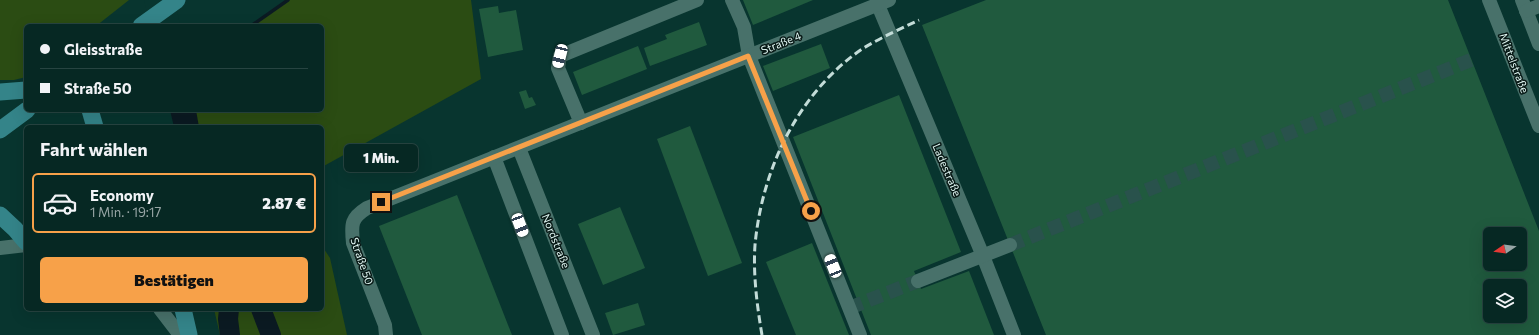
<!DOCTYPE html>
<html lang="de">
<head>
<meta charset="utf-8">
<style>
	body { margin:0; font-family:Commissioner,sans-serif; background:#143430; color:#f1f3f6; height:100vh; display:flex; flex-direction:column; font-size:15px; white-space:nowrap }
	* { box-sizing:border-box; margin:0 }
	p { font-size:13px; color:#98a6a6 }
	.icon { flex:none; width:22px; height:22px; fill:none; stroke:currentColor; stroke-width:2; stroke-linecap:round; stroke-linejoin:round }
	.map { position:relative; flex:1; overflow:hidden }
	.drawer { position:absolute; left:24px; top:125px; width:300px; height:186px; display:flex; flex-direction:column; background:#062823; border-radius:6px; box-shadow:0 4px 16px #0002,0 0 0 1px #274441 }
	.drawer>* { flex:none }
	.top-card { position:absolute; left:24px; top:24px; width:300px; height:88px; border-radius:6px; box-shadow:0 4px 16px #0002,0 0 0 1px #274441; display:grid; align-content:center; height:88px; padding:0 16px; background:#062823 }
	.needle { width:26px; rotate:257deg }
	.tools { position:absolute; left:1483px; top:227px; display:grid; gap:8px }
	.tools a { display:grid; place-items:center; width:44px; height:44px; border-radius:6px; background:#062823; box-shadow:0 4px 16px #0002,0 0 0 1px #274441; font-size:20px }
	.end { position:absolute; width:18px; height:18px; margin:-9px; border:5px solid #f7a149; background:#111; box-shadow:0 0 0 2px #111 }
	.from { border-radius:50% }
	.bubble { position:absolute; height:28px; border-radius:6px; background:#062823; box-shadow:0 4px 16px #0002,0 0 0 1px #274441; font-size:13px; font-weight:800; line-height:28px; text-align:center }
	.car { position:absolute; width:12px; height:24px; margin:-12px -6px; border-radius:5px; box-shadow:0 0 3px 1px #0007; background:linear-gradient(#fff 24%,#345 0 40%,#fff 0 76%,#345 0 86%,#fff 0) }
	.top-card b { display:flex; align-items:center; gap:14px; height:38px; font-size:15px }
	.top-card b+b { border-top:1px solid #274441 }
	.top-card i { width:10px; height:10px; background:#f1f3f6 }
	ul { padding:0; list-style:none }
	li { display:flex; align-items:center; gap:12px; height:60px; margin:0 8px 6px; padding:0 8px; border:2px solid transparent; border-radius:6px }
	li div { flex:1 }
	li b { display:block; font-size:15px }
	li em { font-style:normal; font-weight:800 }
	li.active { border-color:#f7a149 }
	li>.icon { width:36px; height:36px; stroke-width:1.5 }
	h2 { padding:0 16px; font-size:18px; line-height:48px }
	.cta { display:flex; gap:8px; margin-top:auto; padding:8px 16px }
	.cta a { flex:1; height:46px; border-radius:6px; background:#f7a149; color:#111; font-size:16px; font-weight:800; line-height:46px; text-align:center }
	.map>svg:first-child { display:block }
	.green { fill:#2b4c13 }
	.water { fill:#0b1a22 }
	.pier { fill:#08352f }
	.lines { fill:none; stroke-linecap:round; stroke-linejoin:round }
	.stream { stroke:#0b1a22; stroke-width:3.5 }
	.river { stroke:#0b1a22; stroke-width:20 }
	.building { fill:#205a3e; fill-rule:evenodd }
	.minor-tunnel { stroke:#29524c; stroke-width:14; stroke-dasharray:14 7; stroke-linecap:butt }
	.minor { stroke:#48716a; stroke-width:14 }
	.major { stroke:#348489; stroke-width:17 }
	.rail { stroke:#c3dcd8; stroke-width:3; stroke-dasharray:8 4; stroke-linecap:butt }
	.route { stroke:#f7a149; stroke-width:5 }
	.labels { text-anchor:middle; stroke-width:3; stroke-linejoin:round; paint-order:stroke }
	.street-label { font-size:11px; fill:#e1f7f3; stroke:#081916 }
</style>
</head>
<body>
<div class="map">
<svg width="1539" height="335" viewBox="0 0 1539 335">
	<rect width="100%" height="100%" fill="#08352f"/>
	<g class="green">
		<polygon points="0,0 129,0 96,26 26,26 26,77 14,80 0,80"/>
		<polygon points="288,0 471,0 481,79 322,167 322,127 188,127 184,110 322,110 322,26 251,26"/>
		<polygon points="322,246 330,258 347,335 220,335 214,309 322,309"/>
	</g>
	<polygon class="water" points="170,110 196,110 199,127 174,127"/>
	<polygon class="pier" points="144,0 175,0 180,25 150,26"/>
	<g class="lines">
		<polyline class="stream" points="251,26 288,0"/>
		<g class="river">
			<polyline points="229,309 228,319 230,335"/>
			<polyline points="261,309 271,335"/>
		</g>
	</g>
	<g class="building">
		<polygon points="743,0 813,0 753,25"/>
		<path d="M986,0H1448L1539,231V335H1046L922,25ZM1490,234H1520V264H1490ZM1490,286H1520V316H1490Z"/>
		<polygon points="498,6 499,13 516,10 523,50 488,57 479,9"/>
		<polygon points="699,22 707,45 650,66 644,48 667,39 665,35"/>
		<polygon points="821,44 830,68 773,91 763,66"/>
		<polygon points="638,46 647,69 582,95 573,72"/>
		<polygon points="526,90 529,98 532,97 536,105 525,109 519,92"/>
		<polygon points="899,95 961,252 914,271 921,289 969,271 994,335 871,335 793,137"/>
		<polygon points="690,126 742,263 708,276 657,139"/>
		<polygon points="457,195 512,335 422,335 379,226"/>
		<polygon points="620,207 645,268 603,285 578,224"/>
		<polygon points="812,243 849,335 796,335 766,262"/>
		<polygon points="638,303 645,325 613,335 605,313"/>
	</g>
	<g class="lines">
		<g class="minor-tunnel">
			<polyline points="1010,245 1471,60"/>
			<polyline points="849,308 918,281"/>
		</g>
		<g class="minor">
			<polyline points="732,0 744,27 749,56 860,335"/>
			<polyline points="1489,0 1539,126"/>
			<polyline points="1522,0 1539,44"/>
			<polyline points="878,5 983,256 1014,335"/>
			<polyline points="1526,11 1539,6"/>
			<polyline points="581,123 558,68 560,56 697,0"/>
			<polyline points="519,148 593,335"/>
			<polyline points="494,157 562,335"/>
			<polyline points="0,248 26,245"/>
			<polyline points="918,281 1010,245"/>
			<polyline points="160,309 180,335"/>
			<path d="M386,335L385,325L353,243C351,224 351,218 367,208L889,0"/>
		</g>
		<g class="major">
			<polyline points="141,26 177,0"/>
			<polyline points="0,92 26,90"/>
			<polyline points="90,110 95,127"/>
			<polyline points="0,130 27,110"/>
			<polyline points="0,215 15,229 26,242"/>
			<polyline points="183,309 189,335"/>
		</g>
		<path class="rail" d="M762,335C757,306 753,274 755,245C762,169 798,93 862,49C880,38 900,29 919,20"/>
	</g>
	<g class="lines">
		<polyline class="route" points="381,202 748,56 811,211"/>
	</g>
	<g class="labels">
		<g class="street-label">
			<text transform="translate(781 43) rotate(-22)" y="4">Straße 4</text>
			<text transform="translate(1514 63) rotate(69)" y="4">Mittelstraße</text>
			<text transform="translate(947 170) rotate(67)" y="4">Ladestraße</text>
			<text transform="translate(556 241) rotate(68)" y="4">Nordstraße</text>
			<text transform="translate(362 261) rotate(71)" y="4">Straße 50</text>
		</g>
	</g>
</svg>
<div class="tools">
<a><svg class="needle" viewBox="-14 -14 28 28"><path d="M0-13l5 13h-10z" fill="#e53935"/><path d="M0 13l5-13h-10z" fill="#98a6a6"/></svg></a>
<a><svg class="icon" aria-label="layers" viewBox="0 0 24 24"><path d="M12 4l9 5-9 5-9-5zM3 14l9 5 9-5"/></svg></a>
</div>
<i class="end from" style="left:811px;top:211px"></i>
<i class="end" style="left:381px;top:202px"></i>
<div class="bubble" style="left:344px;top:144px;width:74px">1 Min.</div>
<i class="car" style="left:560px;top:56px;rotate:194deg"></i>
<i class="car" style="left:520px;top:225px;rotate:159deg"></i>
<i class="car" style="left:833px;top:266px;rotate:338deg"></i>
<div class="top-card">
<b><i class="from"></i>Gleisstraße</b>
<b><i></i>Straße 50</b>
</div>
<section class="drawer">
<h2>Fahrt wählen</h2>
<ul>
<li class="active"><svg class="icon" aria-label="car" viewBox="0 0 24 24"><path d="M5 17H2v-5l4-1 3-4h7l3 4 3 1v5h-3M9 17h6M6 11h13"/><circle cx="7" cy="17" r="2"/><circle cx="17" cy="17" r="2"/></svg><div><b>Economy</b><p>1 Min. · 19:17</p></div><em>2.87 €</em></li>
</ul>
<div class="cta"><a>Bestätigen</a></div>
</section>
</div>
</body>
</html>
